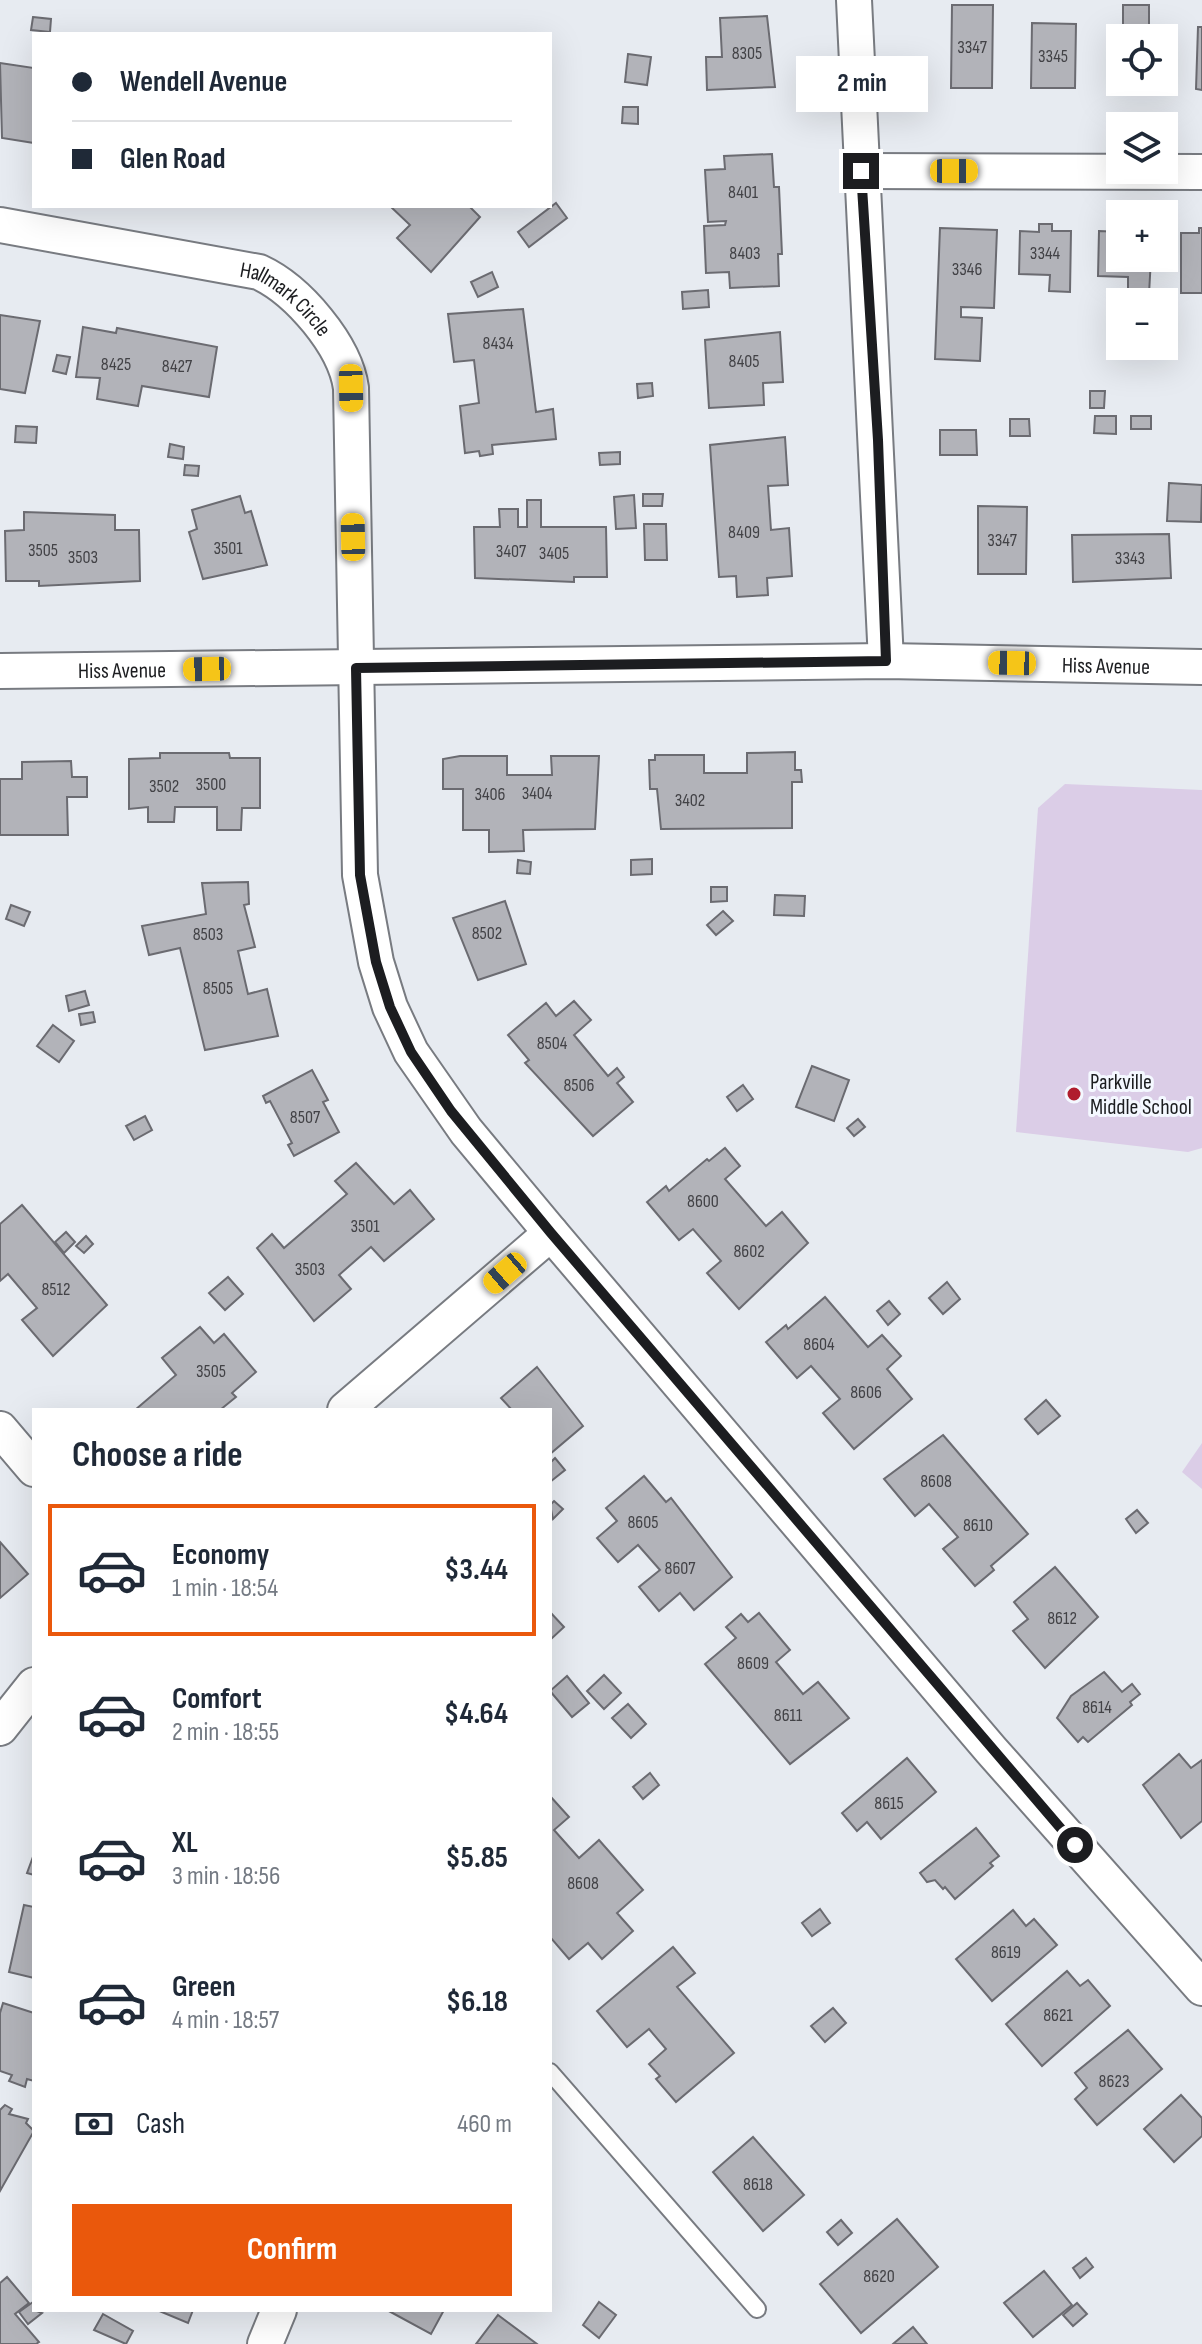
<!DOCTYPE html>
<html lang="en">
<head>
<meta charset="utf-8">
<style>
	body { margin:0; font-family:"Sofia Sans Condensed",sans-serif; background:#f2f2f3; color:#1f2937; height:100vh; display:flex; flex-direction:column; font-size:30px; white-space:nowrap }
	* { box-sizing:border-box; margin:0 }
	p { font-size:26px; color:#747a83 }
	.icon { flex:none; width:44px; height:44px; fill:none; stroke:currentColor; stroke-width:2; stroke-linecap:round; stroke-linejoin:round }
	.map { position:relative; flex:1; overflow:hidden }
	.drawer { position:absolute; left:32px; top:1408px; width:520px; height:904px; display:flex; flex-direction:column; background:#fff; border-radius:0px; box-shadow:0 8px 32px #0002 }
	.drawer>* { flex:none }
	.banner { position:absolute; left:32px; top:32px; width:520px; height:176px; border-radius:0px; box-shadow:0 8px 32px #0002; display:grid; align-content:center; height:176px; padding:0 40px; background:#fff }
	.buttons { position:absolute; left:1106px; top:24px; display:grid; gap:16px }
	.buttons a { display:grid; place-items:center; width:72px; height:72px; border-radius:0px; background:#fff; box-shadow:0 8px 32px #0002; font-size:40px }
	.end { position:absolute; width:36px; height:36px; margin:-18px; border:10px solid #1c1d20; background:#fff; box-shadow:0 0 0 4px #fff }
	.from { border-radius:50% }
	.bubble { position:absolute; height:56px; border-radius:0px; background:#fff; box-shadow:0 8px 32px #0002; font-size:26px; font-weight:700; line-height:56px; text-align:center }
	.car { position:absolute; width:24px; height:48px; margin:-24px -12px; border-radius:10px; box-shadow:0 0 6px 2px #0007; background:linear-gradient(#f5c518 24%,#345 0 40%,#f5c518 0 76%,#345 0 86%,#f5c518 0) }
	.banner b { display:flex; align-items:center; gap:28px; height:76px; font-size:30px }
	.banner b+b { border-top:2px solid #e0e1e3 }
	.banner i { width:20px; height:20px; background:#1f2937 }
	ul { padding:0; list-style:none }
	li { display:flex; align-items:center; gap:24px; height:132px; margin:0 16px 12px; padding:0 24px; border:4px solid transparent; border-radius:0px }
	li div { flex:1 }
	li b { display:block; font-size:30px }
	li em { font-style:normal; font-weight:700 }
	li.on { border-color:#ea580c }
	li>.icon { width:72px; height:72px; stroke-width:1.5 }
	h2 { padding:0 40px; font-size:36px; line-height:96px }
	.pay { display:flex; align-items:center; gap:20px; height:88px; padding:0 40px; font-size:30px }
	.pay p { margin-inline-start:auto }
	.action { display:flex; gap:16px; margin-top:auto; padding:16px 40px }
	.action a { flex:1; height:92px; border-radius:0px; background:#ea580c; color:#fff; font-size:32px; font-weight:700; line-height:92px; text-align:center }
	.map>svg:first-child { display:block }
	.park { fill:#dbcde7 }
	.building { fill:#b2b3b9; stroke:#6b6b71; stroke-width:2 }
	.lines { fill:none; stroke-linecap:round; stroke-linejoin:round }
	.service-casing { stroke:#787b81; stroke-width:20 }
	.minor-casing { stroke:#787b81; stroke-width:38 }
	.service { stroke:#fff; stroke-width:16 }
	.minor { stroke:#fff; stroke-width:34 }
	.route { stroke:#1c1d20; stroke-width:10 }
	.poi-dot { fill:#b01d2e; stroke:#f4f8ff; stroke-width:3 }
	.labels { text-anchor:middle; stroke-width:6; stroke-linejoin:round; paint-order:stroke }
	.number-label { font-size:18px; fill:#424246 }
	.street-label { font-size:22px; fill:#1c1d20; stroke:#f4f8ff }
	.poi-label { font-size:22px; fill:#1c1d20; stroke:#f4f8ff; text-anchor:start }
</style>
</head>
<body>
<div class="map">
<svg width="1202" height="2344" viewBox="0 0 1202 2344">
	<rect width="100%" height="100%" fill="#e7ebf1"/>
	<g class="park">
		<polygon points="1065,784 1202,790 1202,1148 1188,1152 1016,1132 1038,808"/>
		<polygon points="1202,1443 1202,1489 1182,1472"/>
	</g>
	<g class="building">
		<polygon points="952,5 993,5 992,88 951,88"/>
		<polygon points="1123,5 1149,5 1149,26 1158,26 1158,38 1120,38 1120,82 1157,82 1157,90 1114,89 1114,69 1108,69 1108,52 1114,51 1115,25 1123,25"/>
		<polygon points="767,16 775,87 707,90 706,57 722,57 720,18"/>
		<polygon points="33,17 51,19 50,32 31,30"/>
		<polygon points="1032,23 1076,24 1075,88 1031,88"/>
		<polygon points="1198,27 1202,27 1202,90 1196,89"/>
		<polygon points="628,54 651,57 647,85 625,82"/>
		<polygon points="0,63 34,68 34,143 2,138"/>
		<polygon points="623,107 638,107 638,124 622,123"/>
		<polygon points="772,154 774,187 779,187 782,254 778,254 779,286 730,288 729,272 706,273 704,226 725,225 726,221 708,222 705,170 725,169 724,156"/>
		<polygon points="556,203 567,218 529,247 518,232"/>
		<polygon points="390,206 469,206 480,217 431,272 397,238 410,225"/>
		<polygon points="1039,224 1052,224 1052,231 1071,231 1070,292 1049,291 1050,275 1019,274 1020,231 1039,232"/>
		<polygon points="940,228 997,230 994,308 961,307 961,317 982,318 980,361 935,359"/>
		<polygon points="1199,228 1202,228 1202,293 1181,293 1181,233 1199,233"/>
		<polygon points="1099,231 1120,232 1120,258 1151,258 1149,294 1128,293 1128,277 1098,276"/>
		<polygon points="492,272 498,287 478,297 471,282"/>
		<polygon points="708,290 709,307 683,309 682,292"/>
		<polygon points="523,309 536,412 553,409 556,439 492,445 493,454 480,456 479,451 465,453 460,406 479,403 474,360 454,362 448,314"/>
		<polygon points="0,315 40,321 25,393 0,389"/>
		<polygon points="83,327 116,333 117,328 217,347 209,397 142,386 138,406 97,399 100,378 76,377"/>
		<polygon points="780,332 783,382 763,383 764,405 709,408 705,340"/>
		<polygon points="57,355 70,357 66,374 53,371"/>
		<polygon points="652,383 653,396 638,398 637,384"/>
		<polygon points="1090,391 1105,391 1104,408 1090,408"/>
		<polygon points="1095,416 1116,416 1116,434 1094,433"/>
		<rect x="1131" y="416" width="20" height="13"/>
		<polygon points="1010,419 1029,419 1030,436 1010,436"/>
		<polygon points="16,426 37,427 36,443 15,442"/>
		<polygon points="940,430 976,430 977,455 940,455"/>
		<polygon points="785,437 788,485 768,486 771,530 789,528 792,576 767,578 768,595 737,597 736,576 719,577 710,445"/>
		<polygon points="170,444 184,447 183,459 168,457"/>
		<polygon points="620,452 620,464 600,465 599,453"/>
		<polygon points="185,465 199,466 198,476 184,475"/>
		<polygon points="1169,483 1202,485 1201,522 1167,521"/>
		<polygon points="643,494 663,494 662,506 643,506"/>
		<polygon points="634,495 636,528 616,529 614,497"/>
		<polygon points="240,496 245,513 251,511 267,565 203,579 189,532 197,529 192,510"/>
		<polygon points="527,500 541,500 541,527 606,527 607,577 574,577 574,582 475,578 474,527 500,527 499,509 518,509 518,527 527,527"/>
		<polygon points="978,506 1027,507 1026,574 978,574"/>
		<polygon points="24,512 115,515 115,530 139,530 140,581 39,586 39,581 6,581 5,531 24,530"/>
		<polygon points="644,524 666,524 667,560 645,560"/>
		<polygon points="1169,534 1171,578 1073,582 1072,535"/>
		<polygon points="795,752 795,770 801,770 802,782 792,782 792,828 661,829 657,789 650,789 649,760 655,760 655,755 704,755 704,773 747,773 747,753"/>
		<polygon points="160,753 229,753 230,758 260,758 260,808 242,808 241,830 217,830 217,807 175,807 174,822 148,822 148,807 129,809 129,759 160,758"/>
		<polygon points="460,756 507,756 507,775 552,775 551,756 599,756 595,829 523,830 524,851 489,852 489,830 463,830 463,789 443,789 443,759"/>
		<polygon points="71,761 72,777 87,777 87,797 67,797 68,835 0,835 0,779 22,779 22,762"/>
		<polygon points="652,859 652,874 631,875 631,860"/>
		<polygon points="518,860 531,862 530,874 517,873"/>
		<polygon points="248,882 249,904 244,905 255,947 238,951 248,994 267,989 278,1036 205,1050 180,948 149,955 142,926 206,914 202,883"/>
		<polygon points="711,887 727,887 727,901 711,902"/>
		<polygon points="775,895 805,896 804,916 774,915"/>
		<polygon points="505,901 526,964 478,980 453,918"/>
		<polygon points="11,905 30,912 24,926 6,919"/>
		<polygon points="723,911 733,921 716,935 707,925"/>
		<polygon points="85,991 89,1005 69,1011 66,996"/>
		<polygon points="574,1001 591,1020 574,1035 608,1076 617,1068 624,1077 617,1083 633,1102 593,1136 525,1063 529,1060 508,1035 546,1003 556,1016"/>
		<polygon points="93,1012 95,1022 81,1025 79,1014"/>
		<polygon points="53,1025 74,1041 59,1062 37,1046"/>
		<polygon points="812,1066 849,1080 834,1121 796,1107"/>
		<polygon points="312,1070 328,1100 323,1102 339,1132 294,1156 288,1145 292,1143 270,1101 266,1103 263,1096"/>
		<polygon points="743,1085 753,1099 737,1111 727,1097"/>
		<polygon points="145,1116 152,1130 134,1140 126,1126"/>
		<polygon points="858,1119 865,1127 854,1136 847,1128"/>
		<polygon points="725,1148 740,1166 725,1179 766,1226 782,1212 808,1243 739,1309 707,1273 721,1261 693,1229 679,1240 647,1202 666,1186 669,1191 707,1159 709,1161"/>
		<polygon points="356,1163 394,1204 410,1190 434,1219 384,1261 371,1247 339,1275 351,1289 314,1321 257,1248 272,1234 284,1248 347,1194 335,1181"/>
		<polygon points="22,1205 107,1305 53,1356 22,1320 37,1308 8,1274 0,1281 0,1224"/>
		<polygon points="66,1232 75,1242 64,1253 55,1242"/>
		<polygon points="86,1236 93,1244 84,1253 76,1246"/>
		<polygon points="228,1277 243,1294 225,1310 209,1293"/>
		<polygon points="947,1282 960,1299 943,1314 929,1298"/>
		<polygon points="825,1297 868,1347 882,1335 901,1356 887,1369 912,1399 854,1449 823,1413 840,1399 811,1366 797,1378 766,1342 786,1325 788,1329"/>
		<polygon points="889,1301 900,1314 888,1325 877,1311"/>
		<polygon points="200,1327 214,1343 224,1334 256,1372 232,1393 236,1397 220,1410 135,1410 176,1375 162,1358"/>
		<polygon points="537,1367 583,1426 550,1454 550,1410 512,1410 501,1398"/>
		<polygon points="1046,1400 1060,1416 1038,1434 1025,1419"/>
		<polygon points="943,1435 1028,1534 991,1566 994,1570 975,1586 943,1549 958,1537 929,1504 915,1516 884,1479"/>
		<polygon points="555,1458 565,1470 550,1482 550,1463"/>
		<polygon points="644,1476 666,1502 671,1498 732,1577 694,1610 680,1593 659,1611 639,1587 660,1570 638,1545 618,1562 597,1538 617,1521 606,1508"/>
		<polygon points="554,1501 563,1509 553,1519 550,1505"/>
		<polygon points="1137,1510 1148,1523 1136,1533 1126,1519"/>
		<polygon points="0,1542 28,1574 0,1598"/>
		<polygon points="1055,1567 1098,1617 1045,1668 1013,1631 1028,1619 1014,1602"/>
		<polygon points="550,1612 564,1627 550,1640"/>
		<polygon points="759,1613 790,1650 776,1662 803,1694 818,1682 849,1718 790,1764 705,1664 736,1638 726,1627 741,1614 748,1622"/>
		<polygon points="1104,1672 1122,1692 1132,1684 1140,1694 1130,1702 1132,1705 1088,1742 1083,1737 1078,1742 1057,1718 1071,1696"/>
		<polygon points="604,1675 621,1693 604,1709 587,1691"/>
		<polygon points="567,1676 589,1703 572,1717 550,1691"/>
		<polygon points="628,1704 646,1724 631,1738 612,1718"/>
		<polygon points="1179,1754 1191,1768 1202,1760 1202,1821 1181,1838 1143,1785"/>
		<polygon points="907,1758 936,1792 881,1839 867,1822 857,1831 842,1813"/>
		<polygon points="650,1773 659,1785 643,1799 633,1787"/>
		<polygon points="550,1796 569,1817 554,1830 579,1858 599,1840 643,1890 617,1913 633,1931 602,1959 588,1943 569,1959 550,1937"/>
		<polygon points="976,1828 999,1856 990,1863 993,1866 955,1899 945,1887 943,1889 935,1880 927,1882 920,1873"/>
		<polygon points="34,1854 34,1875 27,1873"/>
		<polygon points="24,1905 34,1907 34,1978 9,1972"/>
		<polygon points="820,1909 830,1923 812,1936 802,1923"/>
		<polygon points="1013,1910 1026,1926 1034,1919 1057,1945 992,2001 956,1959"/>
		<polygon points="673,1947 695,1973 677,1987 734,2053 676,2102 656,2079 660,2076 649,2064 666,2049 649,2029 627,2047 597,2011"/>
		<polygon points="1067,1971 1080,1986 1088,1980 1110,2006 1042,2066 1006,2024"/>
		<polygon points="3,2003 34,2013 34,2081 27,2079 25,2087 9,2081 12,2075 0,2071 0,2013"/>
		<polygon points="833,2008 846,2023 825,2042 811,2026"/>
		<polygon points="1128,2030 1162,2069 1097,2125 1075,2099 1087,2088 1075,2073"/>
		<polygon points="1181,2095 1202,2118 1202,2136 1174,2162 1144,2129"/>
		<polygon points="5,2105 12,2109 9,2114 28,2119 26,2123 34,2131 0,2191 0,2110"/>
		<polygon points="753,2137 804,2195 763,2231 713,2172"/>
		<polygon points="897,2219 938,2267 861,2333 820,2284"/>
		<polygon points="841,2220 852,2233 838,2245 827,2232"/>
		<polygon points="1086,2258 1093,2267 1080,2278 1073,2268"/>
		<polygon points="1044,2271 1072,2305 1033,2337 1004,2303"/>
		<polygon points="7,2277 29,2303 15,2314 39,2342 36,2344 0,2344 0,2283"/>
		<polygon points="33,2302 34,2310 42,2313 28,2324 19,2312"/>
		<polygon points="599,2302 616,2315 599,2338 583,2325"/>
		<polygon points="1077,2303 1087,2314 1073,2326 1063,2315"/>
		<polygon points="157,2310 193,2310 188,2323"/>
		<polygon points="387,2310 444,2310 431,2334"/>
		<polygon points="103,2314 133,2331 126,2344 94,2330"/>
		<polygon points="498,2315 537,2344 476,2344"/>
		<polygon points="913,2327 927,2344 893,2344"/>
	</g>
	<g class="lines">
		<g class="service-casing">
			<polyline id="service" points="550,2072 757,2309"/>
		</g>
		<g class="minor-casing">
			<g id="minor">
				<polyline points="854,0 886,661"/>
				<polyline points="861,171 1202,172"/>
				<path id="s1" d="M0,225L259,272C298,290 345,345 351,388L360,875L376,962L390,1007L411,1052L466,1131L551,1233L991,1750L1202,1988"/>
				<path id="s2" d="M0,671L886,661L1202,667"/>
				<polyline points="345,1410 551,1233"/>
				<polyline points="0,1429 34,1469"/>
				<polyline points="0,1728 34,1685"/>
				<polyline points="265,2344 279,2310"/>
			</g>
		</g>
		<use href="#service" class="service"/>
		<use href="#minor" class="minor"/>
	</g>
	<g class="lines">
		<polyline class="route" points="861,171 878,440 886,661 356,668 360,875 376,962 390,1007 411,1052 451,1111 551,1233 1075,1845"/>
	</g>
	<circle class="poi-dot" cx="1074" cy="1094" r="8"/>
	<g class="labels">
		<g class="number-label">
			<text x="972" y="53">3347</text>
			<text x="747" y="59">8305</text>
			<text x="1053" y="62">3345</text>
			<text x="743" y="198">8401</text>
			<text x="745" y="259">8403</text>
			<text x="1045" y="259">3344</text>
			<text x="967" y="275">3346</text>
			<text x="498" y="349">8434</text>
			<text x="744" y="367">8405</text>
			<text x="116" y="370">8425</text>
			<text x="177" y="372">8427</text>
			<text x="744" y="538">8409</text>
			<text x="1002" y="546">3347</text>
			<text x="228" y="554">3501</text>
			<text x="43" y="556">3505</text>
			<text x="511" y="557">3407</text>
			<text x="554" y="559">3405</text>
			<text x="83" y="563">3503</text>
			<text x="1130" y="564">3343</text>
			<text x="211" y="790">3500</text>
			<text x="164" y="792">3502</text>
			<text x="537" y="799">3404</text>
			<text x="490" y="800">3406</text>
			<text x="690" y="806">3402</text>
			<text x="487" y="939">8502</text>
			<text x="208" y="940">8503</text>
			<text x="218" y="994">8505</text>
			<text x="552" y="1049">8504</text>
			<text x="579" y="1091">8506</text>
			<text x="305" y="1123">8507</text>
			<text x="703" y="1207">8600</text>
			<text x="365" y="1232">3501</text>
			<text x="749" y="1257">8602</text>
			<text x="310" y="1275">3503</text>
			<text x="56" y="1295">8512</text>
			<text x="819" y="1350">8604</text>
			<text x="211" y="1377">3505</text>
			<text x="866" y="1398">8606</text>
			<text x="936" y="1487">8608</text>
			<text x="643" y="1528">8605</text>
			<text x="978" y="1531">8610</text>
			<text x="680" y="1574">8607</text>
			<text x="1062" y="1624">8612</text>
			<text x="753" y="1669">8609</text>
			<text x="1097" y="1713">8614</text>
			<text x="788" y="1721">8611</text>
			<text x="889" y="1809">8615</text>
			<text x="583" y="1889">8608</text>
			<text x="1006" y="1958">8619</text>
			<text x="1058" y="2021">8621</text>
			<text x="1114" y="2087">8623</text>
			<text x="758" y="2190">8618</text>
			<text x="879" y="2282">8620</text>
		</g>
		<g class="street-label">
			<text dy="8" stroke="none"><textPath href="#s1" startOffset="300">Hallmark Circle</textPath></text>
			<text dy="8" stroke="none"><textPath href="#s2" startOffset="1106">Hiss Avenue</textPath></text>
			<text dy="8" stroke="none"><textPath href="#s2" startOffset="122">Hiss Avenue</textPath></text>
		</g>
		<g class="poi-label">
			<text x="1090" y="1089">Parkville<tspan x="1090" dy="25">Middle School</tspan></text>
		</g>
	</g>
</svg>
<div class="buttons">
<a><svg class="icon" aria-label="locate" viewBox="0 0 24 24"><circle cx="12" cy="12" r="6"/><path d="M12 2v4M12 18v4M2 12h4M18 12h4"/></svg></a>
<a><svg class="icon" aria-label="layers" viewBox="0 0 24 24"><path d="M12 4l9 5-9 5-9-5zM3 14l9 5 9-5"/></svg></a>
<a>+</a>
<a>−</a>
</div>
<i class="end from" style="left:1075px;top:1845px"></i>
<i class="end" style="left:861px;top:171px"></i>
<div class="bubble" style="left:796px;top:56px;width:132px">2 min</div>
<i class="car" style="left:954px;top:171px;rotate:90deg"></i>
<i class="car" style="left:351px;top:388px;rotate:179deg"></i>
<i class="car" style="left:353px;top:537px;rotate:359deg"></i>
<i class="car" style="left:1012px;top:663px;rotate:271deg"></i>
<i class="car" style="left:207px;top:669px;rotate:269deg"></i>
<i class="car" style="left:505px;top:1273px;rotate:229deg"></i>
<div class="banner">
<b><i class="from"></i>Wendell Avenue</b>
<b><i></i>Glen Road</b>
</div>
<section class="drawer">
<h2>Choose a ride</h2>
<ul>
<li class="on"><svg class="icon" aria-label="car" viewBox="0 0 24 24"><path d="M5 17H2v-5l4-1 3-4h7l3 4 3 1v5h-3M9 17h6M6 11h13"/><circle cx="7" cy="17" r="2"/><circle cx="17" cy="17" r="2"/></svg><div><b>Economy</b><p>1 min · 18:54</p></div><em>$3.44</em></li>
<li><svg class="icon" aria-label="car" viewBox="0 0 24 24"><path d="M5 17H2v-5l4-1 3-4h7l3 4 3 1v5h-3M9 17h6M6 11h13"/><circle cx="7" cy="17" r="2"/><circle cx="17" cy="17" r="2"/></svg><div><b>Comfort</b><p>2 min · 18:55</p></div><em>$4.64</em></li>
<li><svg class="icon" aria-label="car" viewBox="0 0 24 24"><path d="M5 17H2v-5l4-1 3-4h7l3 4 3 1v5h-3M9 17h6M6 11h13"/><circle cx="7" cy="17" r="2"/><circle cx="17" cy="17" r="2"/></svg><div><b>XL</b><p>3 min · 18:56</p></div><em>$5.85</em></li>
<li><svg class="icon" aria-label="car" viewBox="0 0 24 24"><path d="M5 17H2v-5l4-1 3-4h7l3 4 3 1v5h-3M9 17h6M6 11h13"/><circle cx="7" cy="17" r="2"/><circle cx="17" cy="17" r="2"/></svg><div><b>Green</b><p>4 min · 18:57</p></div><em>$6.18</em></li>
</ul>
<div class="pay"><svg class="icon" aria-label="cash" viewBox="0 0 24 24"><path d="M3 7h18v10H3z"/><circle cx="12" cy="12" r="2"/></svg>Cash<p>460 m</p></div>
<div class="action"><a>Confirm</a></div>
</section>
</div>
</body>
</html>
